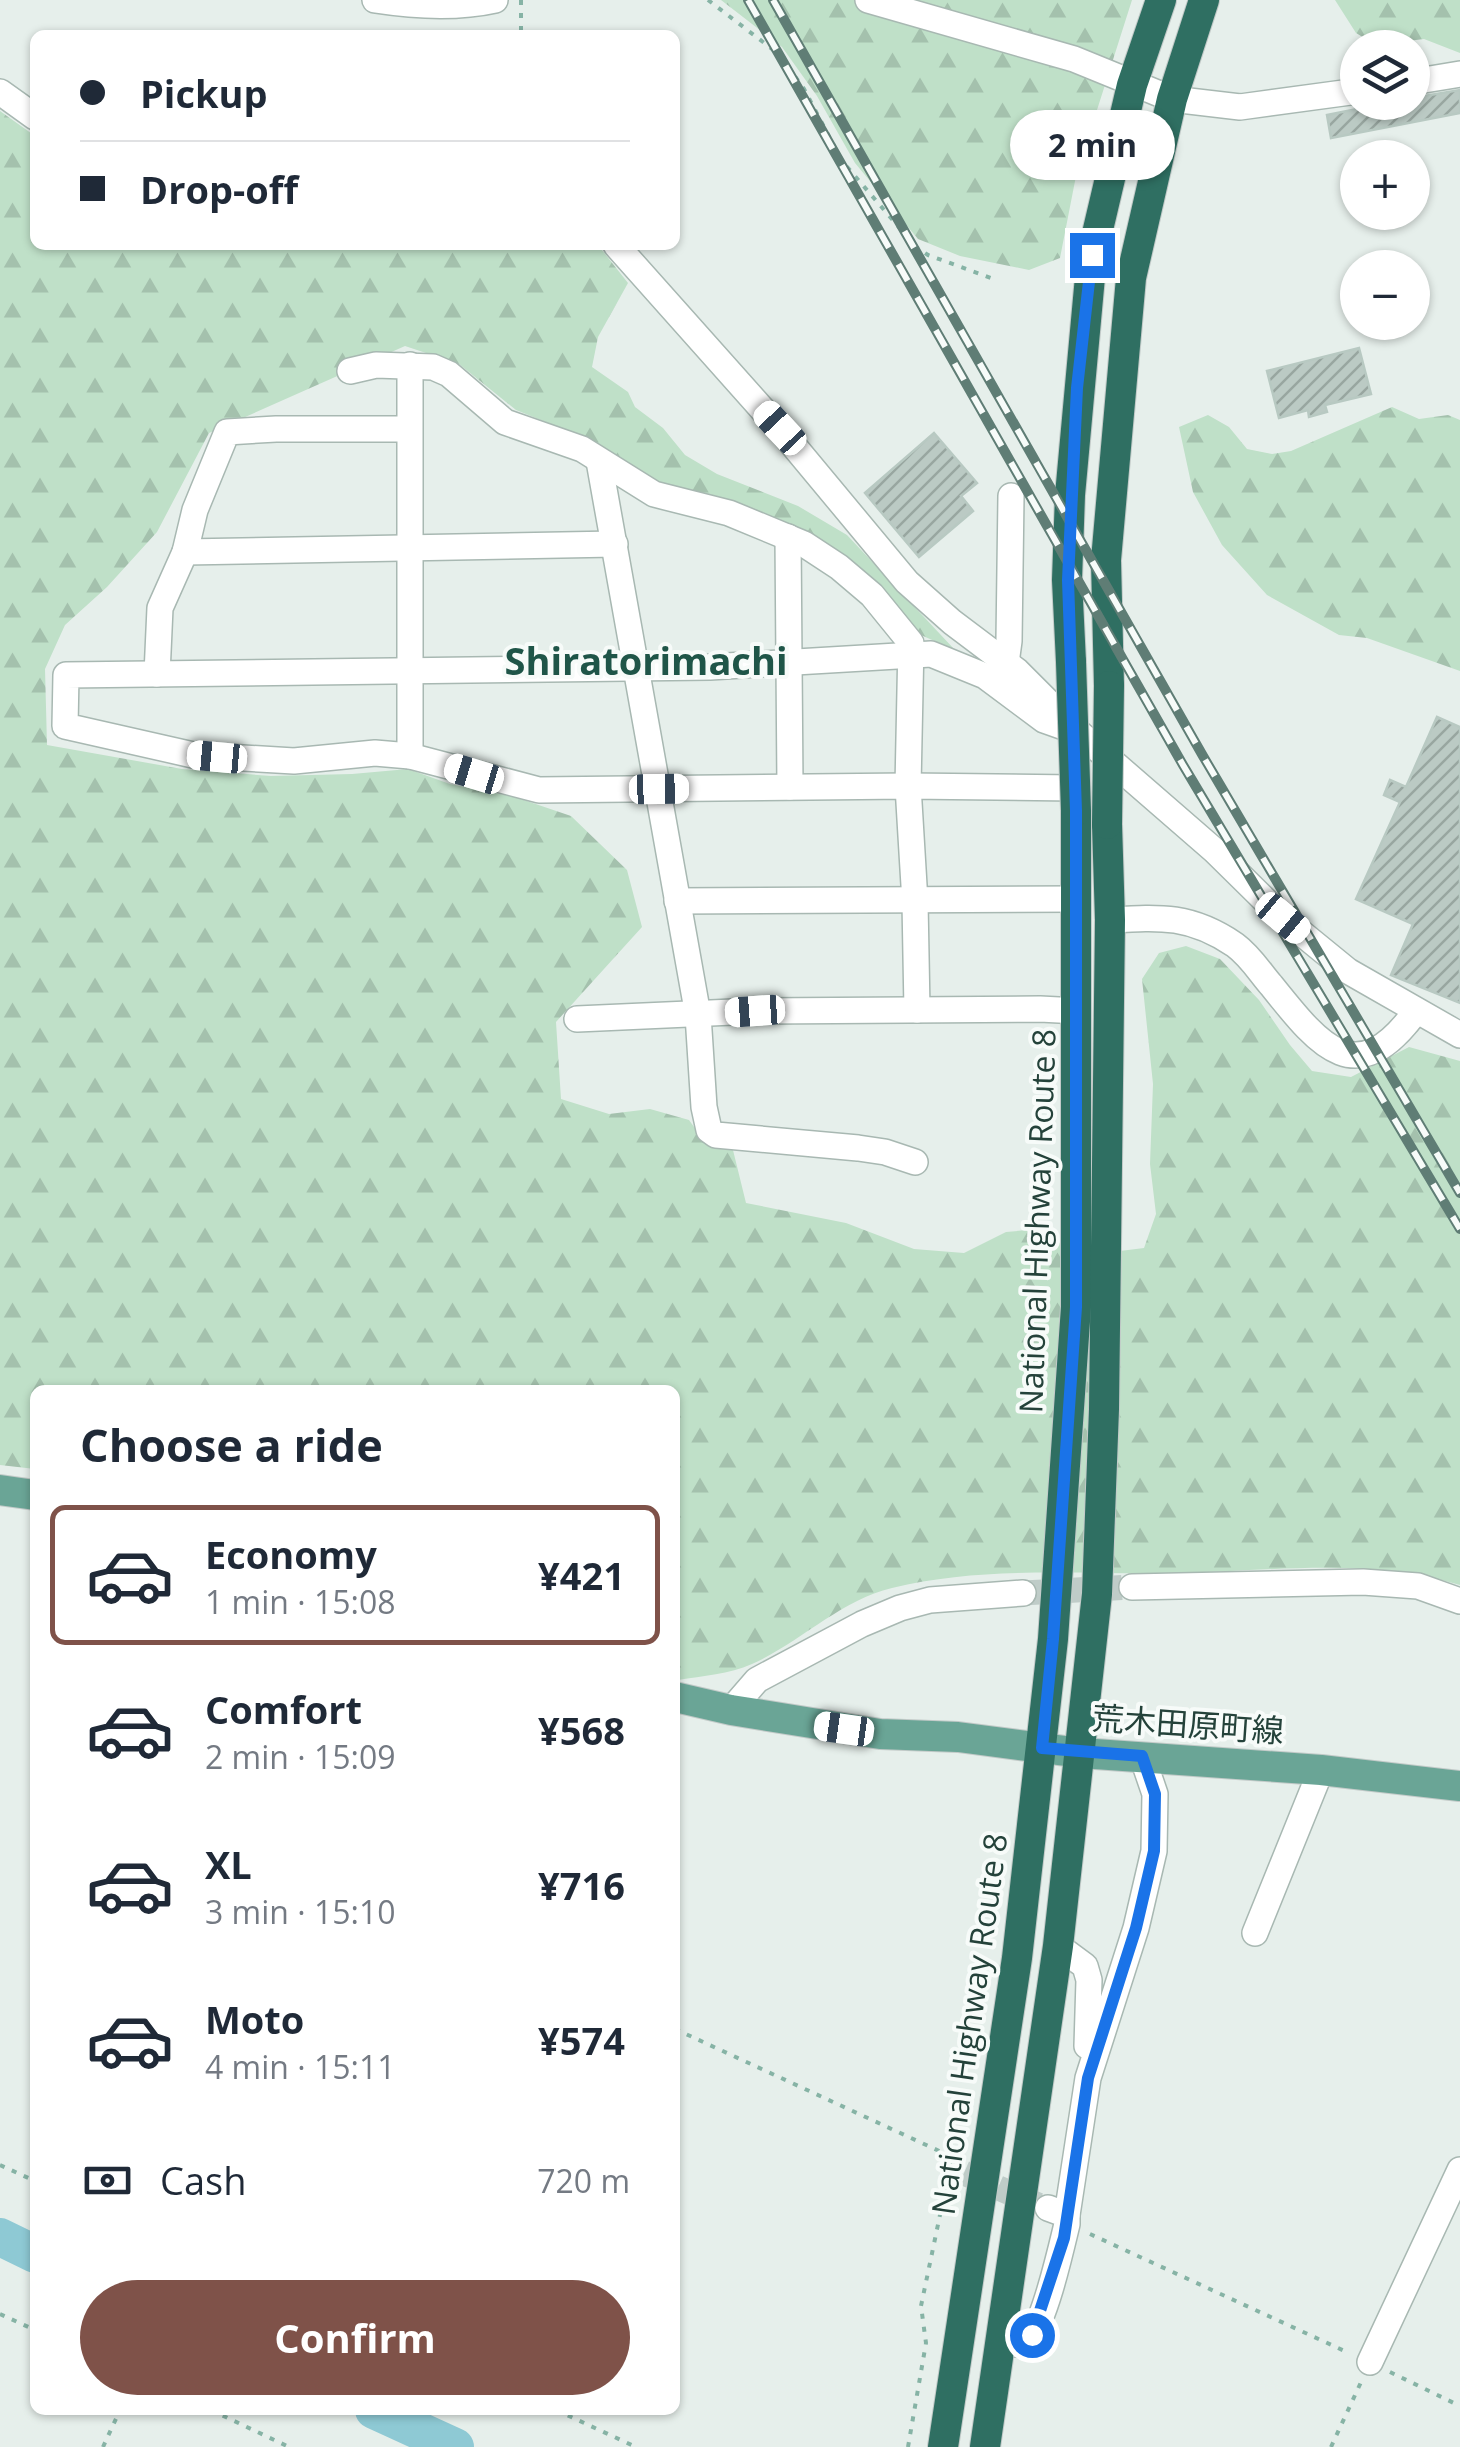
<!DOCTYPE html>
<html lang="en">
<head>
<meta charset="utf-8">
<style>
	body { margin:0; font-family:"Open Sans","Noto Sans JP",sans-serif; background:#f6f6f7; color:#1f2937; height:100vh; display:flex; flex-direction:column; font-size:38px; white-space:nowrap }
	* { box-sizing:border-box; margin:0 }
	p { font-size:32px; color:#747a83 }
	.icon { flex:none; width:55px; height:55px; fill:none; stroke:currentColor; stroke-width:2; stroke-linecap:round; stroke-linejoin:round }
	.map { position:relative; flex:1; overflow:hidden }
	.drawer { position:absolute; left:30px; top:1385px; width:650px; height:1030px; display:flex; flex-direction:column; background:#fff; border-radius:15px; box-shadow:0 2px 8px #0004 }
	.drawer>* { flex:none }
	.guide { position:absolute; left:30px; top:30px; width:650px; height:220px; border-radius:15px; box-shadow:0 2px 8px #0004; display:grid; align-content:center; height:220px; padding:0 50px; background:#fff }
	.controls { position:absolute; left:1340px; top:30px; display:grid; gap:20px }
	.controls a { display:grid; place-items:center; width:90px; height:90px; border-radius:50%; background:#fff; box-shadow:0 2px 8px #0004; font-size:50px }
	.end { position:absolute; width:45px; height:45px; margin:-22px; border:12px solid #1a73e8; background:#fff; box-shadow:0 0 0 5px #fff }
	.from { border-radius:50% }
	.bubble { position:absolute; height:70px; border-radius:35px; background:#fff; box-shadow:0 2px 8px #0004; font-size:32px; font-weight:700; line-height:70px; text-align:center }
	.car { position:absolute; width:30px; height:60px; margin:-30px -15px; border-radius:12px; box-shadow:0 0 8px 2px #0007; background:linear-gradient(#fff 24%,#345 0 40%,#fff 0 76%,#345 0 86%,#fff 0) }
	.guide b { display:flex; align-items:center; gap:35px; height:95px; font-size:38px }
	.guide b+b { border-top:2px solid #e0e1e3 }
	.guide i { width:25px; height:25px; background:#1f2937 }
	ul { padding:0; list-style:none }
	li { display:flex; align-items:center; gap:30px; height:140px; margin:0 20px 15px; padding:0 30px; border:5px solid transparent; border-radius:15px }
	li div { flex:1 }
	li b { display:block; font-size:38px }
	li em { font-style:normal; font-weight:700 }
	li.selected { border-color:#7f5249 }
	li>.icon { width:90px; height:90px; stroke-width:1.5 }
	h2 { padding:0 50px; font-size:45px; line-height:120px }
	.pay { display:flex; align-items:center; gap:25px; height:110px; padding:0 50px; font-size:38px }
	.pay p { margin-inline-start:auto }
	.action { display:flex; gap:20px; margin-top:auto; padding:20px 50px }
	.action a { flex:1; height:115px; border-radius:60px; background:#7f5249; color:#fff; font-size:40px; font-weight:700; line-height:115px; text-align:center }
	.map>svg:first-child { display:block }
	.forest { fill:url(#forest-firs) }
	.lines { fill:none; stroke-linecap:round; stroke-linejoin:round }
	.river { stroke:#8ec9d4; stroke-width:38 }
	.building { fill:url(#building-hatch); stroke:#b8c9c2; stroke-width:2.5 }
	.minor-tunnel { stroke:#bfccc8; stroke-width:25; stroke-dasharray:25 12; stroke-linecap:butt }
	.minor-casing { stroke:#a8b8b2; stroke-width:28 }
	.major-casing { stroke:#c2cac8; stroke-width:32 }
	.highway-casing { stroke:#c2cac8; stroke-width:32 }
	.path { stroke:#86b3a5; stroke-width:4; stroke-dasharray:5 8; stroke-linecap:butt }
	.minor { stroke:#fff; stroke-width:25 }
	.major { stroke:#6aa596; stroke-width:30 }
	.highway { stroke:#2f6f62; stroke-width:30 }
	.rail-casing { stroke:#5f7d75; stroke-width:10 }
	.rail { stroke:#f7fbf9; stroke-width:6; stroke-dasharray:19; stroke-linecap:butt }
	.highway-bridge-casing { stroke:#c2cac8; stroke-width:32; stroke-linecap:butt }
	.highway-bridge { stroke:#2f6f62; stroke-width:30 }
	.route { stroke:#1a73e8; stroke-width:12 }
	.labels { text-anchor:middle; stroke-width:8; stroke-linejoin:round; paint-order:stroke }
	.street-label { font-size:32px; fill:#24423a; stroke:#f7fbf9 }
	.quarter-label { font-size:38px; font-weight:bold; fill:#1f5548; stroke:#f7fbf9 }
</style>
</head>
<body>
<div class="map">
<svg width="1460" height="2447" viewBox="0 0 1460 2447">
	<defs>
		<pattern id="forest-firs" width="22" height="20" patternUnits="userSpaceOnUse" patternTransform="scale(2.5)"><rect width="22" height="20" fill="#bfe0c8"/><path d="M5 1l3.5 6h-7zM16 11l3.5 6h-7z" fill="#a4c1ad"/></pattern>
		<pattern id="building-hatch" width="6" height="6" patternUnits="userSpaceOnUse" patternTransform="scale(2.5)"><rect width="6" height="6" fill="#bbcac4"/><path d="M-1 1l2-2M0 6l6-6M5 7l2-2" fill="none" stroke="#98a6a0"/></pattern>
	</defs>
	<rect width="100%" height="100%" fill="#e6efeb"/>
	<g class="forest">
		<polygon points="721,0 1132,0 1076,176 1060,258 1029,270 960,256 918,239 855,163 817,96 782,47"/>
		<polygon points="1335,0 1460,0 1460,53 1424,39 1376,45 1356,33"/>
		<path d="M0,111L35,136V245H598L628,283L598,337L592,367L628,392L635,407L663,428L685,455L717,474L798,506L847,535L955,650L914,632L847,564L658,487L593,441L516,410L459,364L405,346L209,433L157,532L107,587L65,625L45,669L47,745L182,769L271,776L352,774L408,769L450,784L515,797L571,816L627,870L642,927L556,1022L561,1099L609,1114L650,1109L689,1120L707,1145L732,1146L746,1203L846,1223L914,1249L964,1253L1006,1232L1038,1229L1080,1256L1144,1248L1156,1214L1150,1164L1153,1084L1142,979L1159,953L1186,946L1220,959L1259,1000L1290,1045L1312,1071L1351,1077L1409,1047L1460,1061V1585C1370,1557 1273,1571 1180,1573C1085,1575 985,1565 892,1588C839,1601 801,1642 752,1664C729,1674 703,1676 678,1680L675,1679V1390H35V1469L0,1465Z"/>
		<polygon points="1392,407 1419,419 1448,415 1460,420 1460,671 1367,638 1339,635 1267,595 1222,545 1193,492 1179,427 1208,415 1229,427 1247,449 1272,454 1291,451"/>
	</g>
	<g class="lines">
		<g class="river">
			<polyline points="0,2237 35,2254"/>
			<polyline points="374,2410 455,2447"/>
		</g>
	</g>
	<g class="building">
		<polygon points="1460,90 1460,113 1331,138 1327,115 1392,102 1412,102 1412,98"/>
		<polygon points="1359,348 1371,394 1325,405 1327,412 1309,417 1308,410 1279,418 1267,371"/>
		<polygon points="934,433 977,483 961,496 973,511 919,557 865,493"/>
		<polygon points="1437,717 1460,727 1460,1003 1391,975 1413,924 1356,899 1400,802 1384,795 1390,780 1406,787"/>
	</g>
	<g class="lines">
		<g class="minor-tunnel">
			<polyline points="1023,1593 1132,1587"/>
			<polyline points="964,2173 1038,2205"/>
		</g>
		<g class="minor-casing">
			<g id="minor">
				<path d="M375,0C414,6 455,9 495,0"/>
				<polyline points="868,0 1074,59 1172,99 1240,107 1358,91"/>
				<polyline points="1412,82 1460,74"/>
				<polyline points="0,92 35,117"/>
				<polyline points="616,245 779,428 907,582 952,622 1017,671 1078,732 1215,851 1283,918 1348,971 1460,1035"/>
				<polyline points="410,365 410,756"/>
				<polyline points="350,371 376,365 433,367 449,374 505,422 582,449 654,494 729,513 804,544 839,567 872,595 911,643 908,786 915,902 917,1010"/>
				<polyline points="599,461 698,1015 704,1107 709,1130 716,1135 858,1148 885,1152 915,1162"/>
				<polyline points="788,537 790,787"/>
				<polyline points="185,552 615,544"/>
				<polyline points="1006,663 1009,641 1011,496"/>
				<polyline points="157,674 160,608 185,552 195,510 227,432 276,429 409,429"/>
				<polyline points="1075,788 908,786 539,790 410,756 375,753 294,761 193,755 65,726 66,675 710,667 931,654 985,676 1044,720 1078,732"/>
				<polyline points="677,901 1077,899"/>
				<path d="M1110,920C1161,917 1191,915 1235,945C1250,956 1259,971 1271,985C1319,1045 1356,1094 1416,1011"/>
				<polyline points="577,1019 755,1011 1040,1009 1078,1011"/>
				<polyline points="1132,1587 1363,1582 1418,1586 1460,1601"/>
				<polyline points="731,1710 757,1680 862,1624 900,1608 930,1600 1023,1593"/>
				<polyline points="1255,1933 1321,1770"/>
				<polyline points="1058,1946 1085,1966 1089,1980 1087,2046"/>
				<polyline points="1067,2215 1088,2078 1136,1928 1154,1851 1155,1794 1142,1756"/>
				<path d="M1000,2346C1010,2344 1023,2345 1030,2337C1045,2320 1061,2249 1067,2224V2215L1048,2208"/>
				<polyline points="1370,2362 1460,2170"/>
			</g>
		</g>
		<g class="major-casing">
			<g id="major">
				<polyline points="0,1490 35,1495"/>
				<polyline points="675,1697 731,1710 880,1734 958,1737 1081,1753 1321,1770 1460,1786"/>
			</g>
		</g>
		<g class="highway-casing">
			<g id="highway">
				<polyline points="1071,662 1067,580 1070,495 1092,255 1132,85 1161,0"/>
				<polyline points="1109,686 1106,560 1131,278 1172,99 1204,0"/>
				<polyline points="943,2447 1017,1958 1053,1639 1076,1307 1076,811"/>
				<polyline points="985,2447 1058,1946 1097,1594 1104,1409 1110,920 1107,824"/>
			</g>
		</g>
		<g class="path">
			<polyline points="521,0 521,35"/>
			<polyline points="708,0 780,55 804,89 842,161 916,247 928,255 991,278"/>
			<polyline points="675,2029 950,2156 950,2165 960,2171"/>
			<polyline points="0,2165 35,2181"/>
			<polyline points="1090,2234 1349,2353"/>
			<polyline points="0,2314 35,2330"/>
			<polyline points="1390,2372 1460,2406"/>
			<polyline points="211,2410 289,2447"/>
			<polyline points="556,2410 636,2447"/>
			<polyline points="103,2447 120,2410"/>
			<polyline points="908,2447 926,2343 921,2306 950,2167"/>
			<polyline points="1331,2447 1362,2380"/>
		</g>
		<use href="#minor" class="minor"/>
		<use href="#major" class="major"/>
		<use href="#highway" class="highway"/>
		<g class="rail-casing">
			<g id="rail">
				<polyline points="748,0 1183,765 1460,1229"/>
				<polyline points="773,0 1203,756 1460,1193"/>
			</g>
		</g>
		<use href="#rail" class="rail"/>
		<g class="highway-bridge-casing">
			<g id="highway-bridge">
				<polyline points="1071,662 1076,811"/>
				<polyline points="1107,824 1109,686"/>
			</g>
		</g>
		<use href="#highway-bridge" class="highway-bridge"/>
	</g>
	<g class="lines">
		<polyline class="route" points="1032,2335 1064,2238 1088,2078 1136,1928 1154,1851 1155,1794 1142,1756 1042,1748 1053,1639 1076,1307 1076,811 1068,580 1077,388 1092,255"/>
	</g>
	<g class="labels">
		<g class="street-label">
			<text transform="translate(1038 1221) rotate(-88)" y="11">National Highway Route 8</text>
			<text transform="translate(1188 1725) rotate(4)" y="11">荒木田原町線</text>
			<text transform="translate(970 2024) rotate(-82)" y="11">National Highway Route 8</text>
		</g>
		<g class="quarter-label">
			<text x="646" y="675">Shiratorimachi</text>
		</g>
	</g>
</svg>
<div class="controls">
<a><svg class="icon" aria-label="layers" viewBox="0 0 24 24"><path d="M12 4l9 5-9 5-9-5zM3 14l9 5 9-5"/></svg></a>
<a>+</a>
<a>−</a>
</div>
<i class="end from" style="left:1032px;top:2335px"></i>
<i class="end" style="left:1092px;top:255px"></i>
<div class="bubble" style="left:1010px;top:110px;width:165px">2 min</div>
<i class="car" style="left:780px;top:428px;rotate:317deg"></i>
<i class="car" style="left:217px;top:757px;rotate:275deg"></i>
<i class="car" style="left:474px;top:774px;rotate:287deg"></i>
<i class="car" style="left:659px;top:789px;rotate:89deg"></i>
<i class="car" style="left:1283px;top:918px;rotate:130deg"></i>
<i class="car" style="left:755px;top:1011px;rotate:266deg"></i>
<i class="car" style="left:844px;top:1729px;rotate:278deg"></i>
<div class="guide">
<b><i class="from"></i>Pickup</b>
<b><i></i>Drop-off</b>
</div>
<section class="drawer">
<h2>Choose a ride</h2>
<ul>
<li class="selected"><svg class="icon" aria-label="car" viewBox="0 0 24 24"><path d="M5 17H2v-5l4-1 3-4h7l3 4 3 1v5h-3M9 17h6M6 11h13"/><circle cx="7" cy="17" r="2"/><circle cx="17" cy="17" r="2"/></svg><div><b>Economy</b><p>1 min · 15:08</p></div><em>¥421</em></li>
<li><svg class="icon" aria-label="car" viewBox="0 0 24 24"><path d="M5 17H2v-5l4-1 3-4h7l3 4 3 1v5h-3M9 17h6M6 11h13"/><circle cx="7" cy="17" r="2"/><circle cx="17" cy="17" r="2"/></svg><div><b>Comfort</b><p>2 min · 15:09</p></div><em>¥568</em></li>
<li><svg class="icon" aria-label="car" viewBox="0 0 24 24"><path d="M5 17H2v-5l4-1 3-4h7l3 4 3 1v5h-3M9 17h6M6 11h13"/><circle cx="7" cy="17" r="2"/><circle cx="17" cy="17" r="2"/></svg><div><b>XL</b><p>3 min · 15:10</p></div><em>¥716</em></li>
<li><svg class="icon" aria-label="car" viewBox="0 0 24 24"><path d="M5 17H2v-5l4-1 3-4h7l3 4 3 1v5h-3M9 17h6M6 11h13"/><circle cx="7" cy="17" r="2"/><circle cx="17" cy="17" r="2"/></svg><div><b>Moto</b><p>4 min · 15:11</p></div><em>¥574</em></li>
</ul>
<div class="pay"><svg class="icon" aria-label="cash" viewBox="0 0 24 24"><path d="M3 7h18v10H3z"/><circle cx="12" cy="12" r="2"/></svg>Cash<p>720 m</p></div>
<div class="action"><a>Confirm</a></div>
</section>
</div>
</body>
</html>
